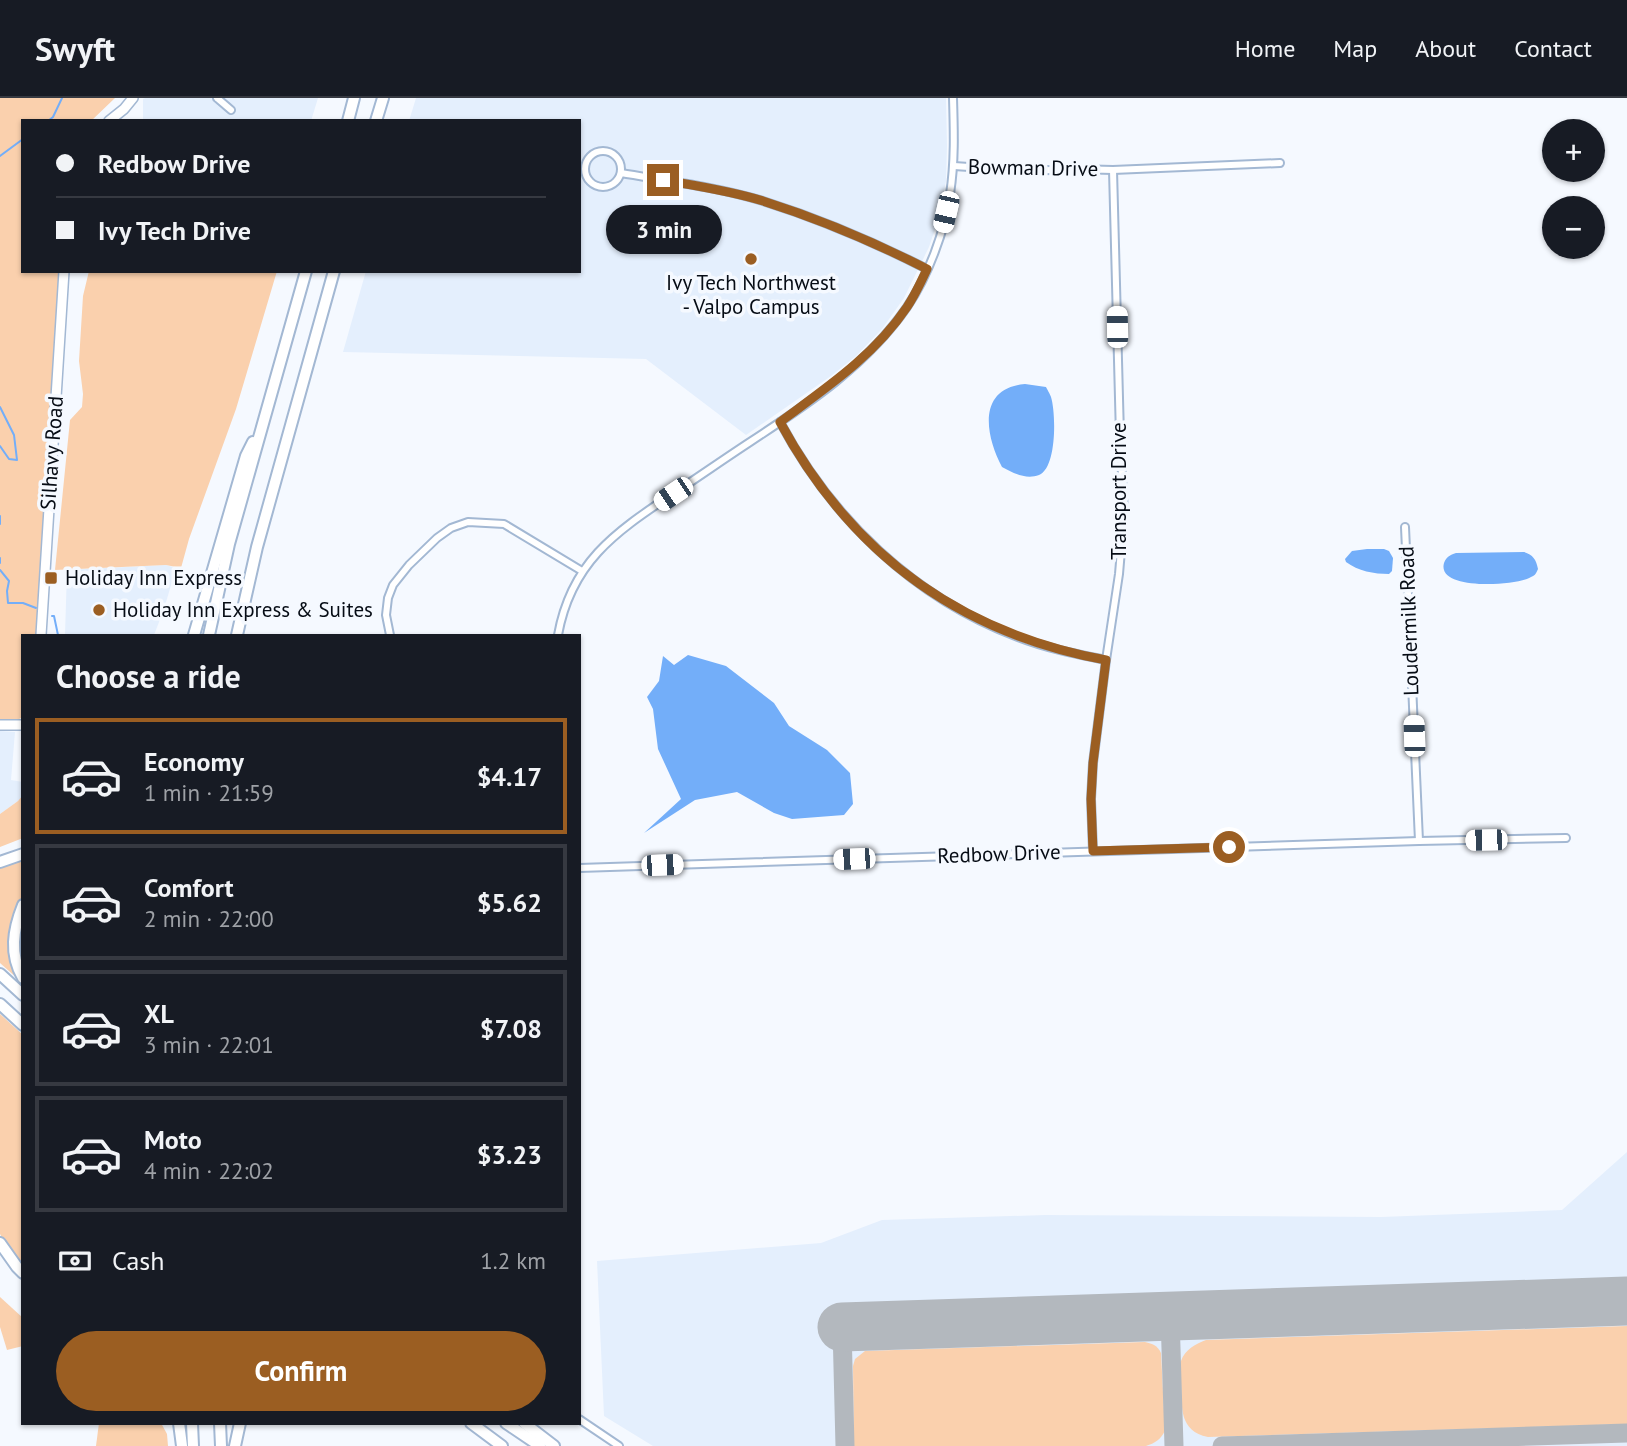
<!DOCTYPE html>
<html lang="en">
<head>
<meta charset="utf-8">
<style>
	body { margin:0; font-family:"PT Sans",sans-serif; background:#242831; color:#f1f3f6; height:100vh; display:flex; flex-direction:column; font-size:26px; white-space:nowrap }
	* { box-sizing:border-box; margin:0 }
	p { font-size:23px; color:#9ea1a6 }
	.icon { flex:none; width:38px; height:38px; fill:none; stroke:currentColor; stroke-width:2; stroke-linecap:round; stroke-linejoin:round }
	.map { position:relative; flex:1; overflow:hidden }
	.drawer { position:absolute; left:21px; top:536px; width:560px; height:791px; display:flex; flex-direction:column; background:#171b24; border-radius:0px; box-shadow:0 2px 5px #0004 }
	.drawer>* { flex:none }
	.guide { position:absolute; left:21px; top:21px; width:560px; height:154px; border-radius:0px; box-shadow:0 2px 5px #0004; display:grid; align-content:center; height:154px; padding:0 35px; background:#171b24 }
	.controls { position:absolute; left:1542px; top:21px; display:grid; gap:14px }
	.controls a { display:grid; place-items:center; width:63px; height:63px; border-radius:50%; background:#171b24; box-shadow:0 2px 5px #0004; font-size:35px }
	.end { position:absolute; width:32px; height:32px; margin:-16px; border:9px solid #9b5e22; background:#fff; box-shadow:0 0 0 4px #fff }
	.from { border-radius:50% }
	.bubble { position:absolute; height:49px; border-radius:24px; background:#171b24; box-shadow:0 2px 5px #0004; font-size:23px; font-weight:800; line-height:49px; text-align:center }
	.car { position:absolute; width:21px; height:42px; margin:-21px -10px; border-radius:9px; box-shadow:0 0 5px 2px #0007; background:linear-gradient(#fff 24%,#345 0 40%,#fff 0 76%,#345 0 86%,#fff 0) }
	.guide b { display:flex; align-items:center; gap:24px; height:66px; font-size:26px }
	.guide b+b { border-top:2px solid #363941 }
	.guide i { width:18px; height:18px; background:#f1f3f6 }
	ul { padding:0; list-style:none }
	li { display:flex; align-items:center; gap:21px; height:116px; margin:0 14px 10px; padding:0 21px; border:4px solid #363941; border-radius:0px }
	li div { flex:1 }
	li b { display:block; font-size:26px }
	li em { font-style:normal; font-weight:800 }
	li.active { border-color:#9b5e22 }
	li>.icon { width:63px; height:63px; stroke-width:1.5 }
	h2 { padding:0 35px; font-size:32px; line-height:84px }
	.pay { display:flex; align-items:center; gap:18px; height:77px; padding:0 35px; font-size:26px }
	.pay p { margin-inline-start:auto }
	.action { display:flex; gap:14px; margin-top:auto; padding:14px 35px }
	.action a { flex:1; height:80px; border-radius:42px; background:#9b5e22; color:#fff; font-size:28px; font-weight:800; line-height:80px; text-align:center }
	header { display:flex; align-items:center; gap:42px; box-sizing:border-box; height:98px; padding:0 35px; background:#171b24; border-bottom:2px solid #363941 }
	header strong { font-size:33px }
	nav { display:flex; gap:38px; margin-inline-start:auto; font-size:24px }
	.map>svg:first-child { display:block }
	.built { fill:#e4effd }
	.green { fill:#fad0ad }
	.water { fill:#73aef9 }
	.lines { fill:none; stroke-linecap:round; stroke-linejoin:round }
	.stream { stroke:#73aef9; stroke-width:2 }
	.taxiway { stroke:#b3b8be; stroke-width:19 }
	.runway { stroke:#b3b8be; stroke-width:49 }
	.street-casing { stroke:#a3b8d3; stroke-width:10 }
	.secondary-casing { stroke:#a3b8d3; stroke-width:12 }
	.highway-casing { stroke:#a3b8d3; stroke-width:14 }
	.street { stroke:#fff; stroke-width:6 }
	.secondary { stroke:#fff; stroke-width:9 }
	.highway { stroke:#fff; stroke-width:10 }
	.route { stroke:#9b5e22; stroke-width:9 }
	.poi-dot { fill:#9b5e22; stroke:#f5f9ff; stroke-width:2.5 }
	.labels { text-anchor:middle; stroke-width:7; stroke-linejoin:round; paint-order:stroke }
	.street-label { font-size:21px; fill:#060c15; stroke:#f5f9ff }
	.poi-label { font-size:21px; fill:#060c15; stroke:#f5f9ff; text-anchor:start }
</style>
</head>
<body>
<header>
<strong>Swyft</strong>
<nav><a>Home</a><a>Map</a><a>About</a><a>Contact</a></nav>
</header>
<div class="map">
<svg width="1627" height="1348" viewBox="0 0 1627 1348">
	<rect width="100%" height="100%" fill="#f5f9ff"/>
	<g class="built">
		<polygon points="145,0 318,0 311,23 143,23 143,1"/>
		<polygon points="416,0 946,0 947,48 946,83 939,119 929,149 904,200 882,231 856,258 831,278 746,337 646,261 343,254 366,173 579,173 579,23 409,23"/>
		<polygon points="166,467 176,470 164,511 154,537 65,537 67,472"/>
		<polygon points="0,633 15,634 11,682 23,684 23,697 18,703 0,716"/>
		<polygon points="1627,1054 1627,1348 653,1348 604,1318 597,1163 821,1145 882,1122 1045,1117 1381,1119 1562,1112"/>
	</g>
	<g class="green">
		<polygon points="0,0 115,0 91,23 23,23 23,173 59,173 37,537 23,537 23,619 17,622 0,621"/>
		<polygon points="89,173 277,173 236,311 189,441 181,470 166,467 55,472 70,322 82,309 83,296 79,263 83,198"/>
		<polygon points="23,697 23,740 0,749 0,716 18,703"/>
		<polygon points="23,762 23,799 16,811 11,829 8,849 18,881 0,865 0,769"/>
		<polygon points="0,916 23,937 23,1096 21,1103 23,1170 8,1151 0,1136"/>
		<polygon points="0,1199 23,1220 23,1248 7,1252 0,1229"/>
		<path d="M1627,1228V1326L1208,1339C1179,1333 1182,1310 1181,1285C1181,1279 1179,1269 1181,1263C1185,1251 1196,1246 1206,1242Z"/>
		<path d="M1145,1244C1153,1246 1157,1247 1161,1255L1165,1333C1160,1342 1155,1345 1146,1348H854L853,1268L855,1261L865,1253Z"/>
		<polygon points="99,1325 161,1325 167,1336 168,1348 96,1348"/>
	</g>
	<g class="water">
		<path d="M1025,286L1046,289C1047,291 1050,296 1051,299C1056,315 1057,370 1039,377C1026,382 1013,375 1002,369C985,337 977,290 1025,286Z"/>
		<path d="M1367,451H1384L1389,453L1393,460L1392,473L1389,476C1374,476 1358,473 1346,464L1345,461L1352,453Z"/>
		<path d="M1524,454C1533,457 1536,461 1538,471C1536,475 1536,477 1531,479C1517,488 1436,493 1444,465C1446,459 1450,457 1456,455Z"/>
		<polygon points="688,557 726,568 774,605 789,628 827,652 850,675 853,706 844,717 792,721 774,715 737,694 695,702 644,735 681,701 658,651 653,611 647,599 659,583 663,558 674,567"/>
	</g>
	<g class="lines">
		<g class="stream">
			<polyline points="48,23 53,19 62,0"/>
			<polyline points="0,58 23,41"/>
			<polyline points="0,309 14,337 17,362 9,361 0,348"/>
			<polyline points="0,418 0,426"/>
			<polyline points="0,460 0,465"/>
			<polyline points="0,472 9,483 7,493 8,505 23,505 36,510"/>
			<polyline points="52,518 54,518 58,537"/>
		</g>
		<g class="taxiway">
			<polyline points="1170,1218 1174,1348"/>
			<polyline points="842,1229 845,1348"/>
			<polyline points="1222,1348 1627,1335"/>
		</g>
		<polyline class="runway" points="842,1229 1627,1203"/>
		<g class="street-casing">
			<g id="street">
				<polyline points="217,0 231,12"/>
				<circle cx="603" cy="71" r="18"/>
				<polyline points="954,68 1028,73 1074,71 1113,72 1280,65"/>
				<path d="M621,75C668,83 717,89 763,103C820,121 874,144 927,171"/>
				<path d="M780,324C832,421 914,500 1018,539C1046,550 1076,556 1106,562"/>
				<polyline points="1405,429 1419,743"/>
				<polyline points="390,537 386,517 388,500 393,487 409,467 437,440 451,430 468,424 504,426 582,473"/>
				<path d="M558,537C571,465 614,435 671,397C697,380 724,361 750,344C808,306 867,267 907,209C928,178 945,133 950,96C955,64 954,32 953,0"/>
				<polyline points="1093,753 1091,701 1093,665 1106,562 1119,476 1124,416 1120,338 1113,72"/>
				<polyline points="579,770 1419,743 1566,740"/>
				<polyline points="579,1321 619,1348"/>
			</g>
		</g>
		<g class="secondary-casing">
			<g id="secondary">
				<polyline points="109,23 124,11 133,0"/>
				<polyline points="41,537 64,173"/>
				<polyline points="0,627 23,627"/>
			</g>
		</g>
		<g class="highway-casing">
			<g id="highway">
				<polyline points="348,23 354,0"/>
				<polyline points="376,23 383,0"/>
				<polyline points="194,537 246,358 253,344"/>
				<polyline points="209,537 229,446 306,173"/>
				<polyline points="237,537 257,449 334,173"/>
				<polyline points="0,764 23,756"/>
				<path d="M23,807C13,832 9,856 23,880"/>
				<polyline points="0,876 23,897"/>
				<polyline points="0,906 23,927"/>
				<polyline points="0,1145 17,1169 23,1175"/>
				<polyline points="179,1325 182,1348"/>
				<polyline points="192,1325 193,1348"/>
				<polyline points="220,1325 221,1348"/>
				<polyline points="471,1325 502,1348"/>
				<polyline points="506,1325 540,1348"/>
				<polyline points="524,1325 554,1348"/>
				<polyline points="235,1348 240,1325"/>
			</g>
		</g>
		<use href="#street" class="street"/>
		<use href="#secondary" class="secondary"/>
		<use href="#highway" class="highway"/>
	</g>
	<g class="lines">
		<path class="route" d="M663,82C697,88 731,93 763,103C820,121 874,144 927,171C921,184 915,197 907,209C874,258 826,290 780,324C851,456 959,535 1106,562L1093,665L1091,701L1093,753L1229,749"/>
	</g>
	<g class="poi-dot">
		<circle cx="751" cy="161" r="7"/>
		<rect x="44" y="473" width="14" height="14" rx="3.5"/>
		<circle cx="99" cy="512" r="7"/>
	</g>
	<g class="labels">
		<g class="street-label">
			<text transform="translate(1033 70) rotate(1)" y="7">Bowman Drive</text>
			<text transform="translate(52 355) rotate(-86)" y="7">Silhavy Road</text>
			<text transform="translate(1119 393) rotate(-90)" y="7">Transport Drive</text>
			<text transform="translate(1409 523) rotate(-92)" y="7">Loudermilk Road</text>
			<text transform="translate(999 756) rotate(-2)" y="7">Redbow Drive</text>
		</g>
		<g class="poi-label">
			<text x="751" y="192" text-anchor="middle">Ivy Tech Northwest<tspan x="751" dy="24">- Valpo Campus</tspan></text>
			<text x="65" y="487">Holiday Inn Express</text>
			<text x="113" y="519">Holiday Inn Express &amp; Suites</text>
		</g>
	</g>
</svg>
<div class="controls">
<a>+</a>
<a>−</a>
</div>
<i class="end from" style="left:1229px;top:749px"></i>
<i class="end" style="left:663px;top:82px"></i>
<div class="bubble" style="left:606px;top:107px;width:116px">3 min</div>
<i class="car" style="left:946px;top:114px;rotate:193deg"></i>
<i class="car" style="left:1117px;top:229px;rotate:359deg"></i>
<i class="car" style="left:673px;top:396px;rotate:236deg"></i>
<i class="car" style="left:1414px;top:638px;rotate:358deg"></i>
<i class="car" style="left:1486px;top:742px;rotate:269deg"></i>
<i class="car" style="left:854px;top:761px;rotate:268deg"></i>
<i class="car" style="left:662px;top:767px;rotate:88deg"></i>
<div class="guide">
<b><i class="from"></i>Redbow Drive</b>
<b><i></i>Ivy Tech Drive</b>
</div>
<section class="drawer">
<h2>Choose a ride</h2>
<ul>
<li class="active"><svg class="icon" aria-label="car" viewBox="0 0 24 24"><path d="M5 17H2v-5l4-1 3-4h7l3 4 3 1v5h-3M9 17h6M6 11h13"/><circle cx="7" cy="17" r="2"/><circle cx="17" cy="17" r="2"/></svg><div><b>Economy</b><p>1 min · 21:59</p></div><em>$4.17</em></li>
<li><svg class="icon" aria-label="car" viewBox="0 0 24 24"><path d="M5 17H2v-5l4-1 3-4h7l3 4 3 1v5h-3M9 17h6M6 11h13"/><circle cx="7" cy="17" r="2"/><circle cx="17" cy="17" r="2"/></svg><div><b>Comfort</b><p>2 min · 22:00</p></div><em>$5.62</em></li>
<li><svg class="icon" aria-label="car" viewBox="0 0 24 24"><path d="M5 17H2v-5l4-1 3-4h7l3 4 3 1v5h-3M9 17h6M6 11h13"/><circle cx="7" cy="17" r="2"/><circle cx="17" cy="17" r="2"/></svg><div><b>XL</b><p>3 min · 22:01</p></div><em>$7.08</em></li>
<li><svg class="icon" aria-label="car" viewBox="0 0 24 24"><path d="M5 17H2v-5l4-1 3-4h7l3 4 3 1v5h-3M9 17h6M6 11h13"/><circle cx="7" cy="17" r="2"/><circle cx="17" cy="17" r="2"/></svg><div><b>Moto</b><p>4 min · 22:02</p></div><em>$3.23</em></li>
</ul>
<div class="pay"><svg class="icon" aria-label="cash" viewBox="0 0 24 24"><path d="M3 7h18v10H3z"/><circle cx="12" cy="12" r="2"/></svg>Cash<p>1.2 km</p></div>
<div class="action"><a>Confirm</a></div>
</section>
</div>
</body>
</html>
